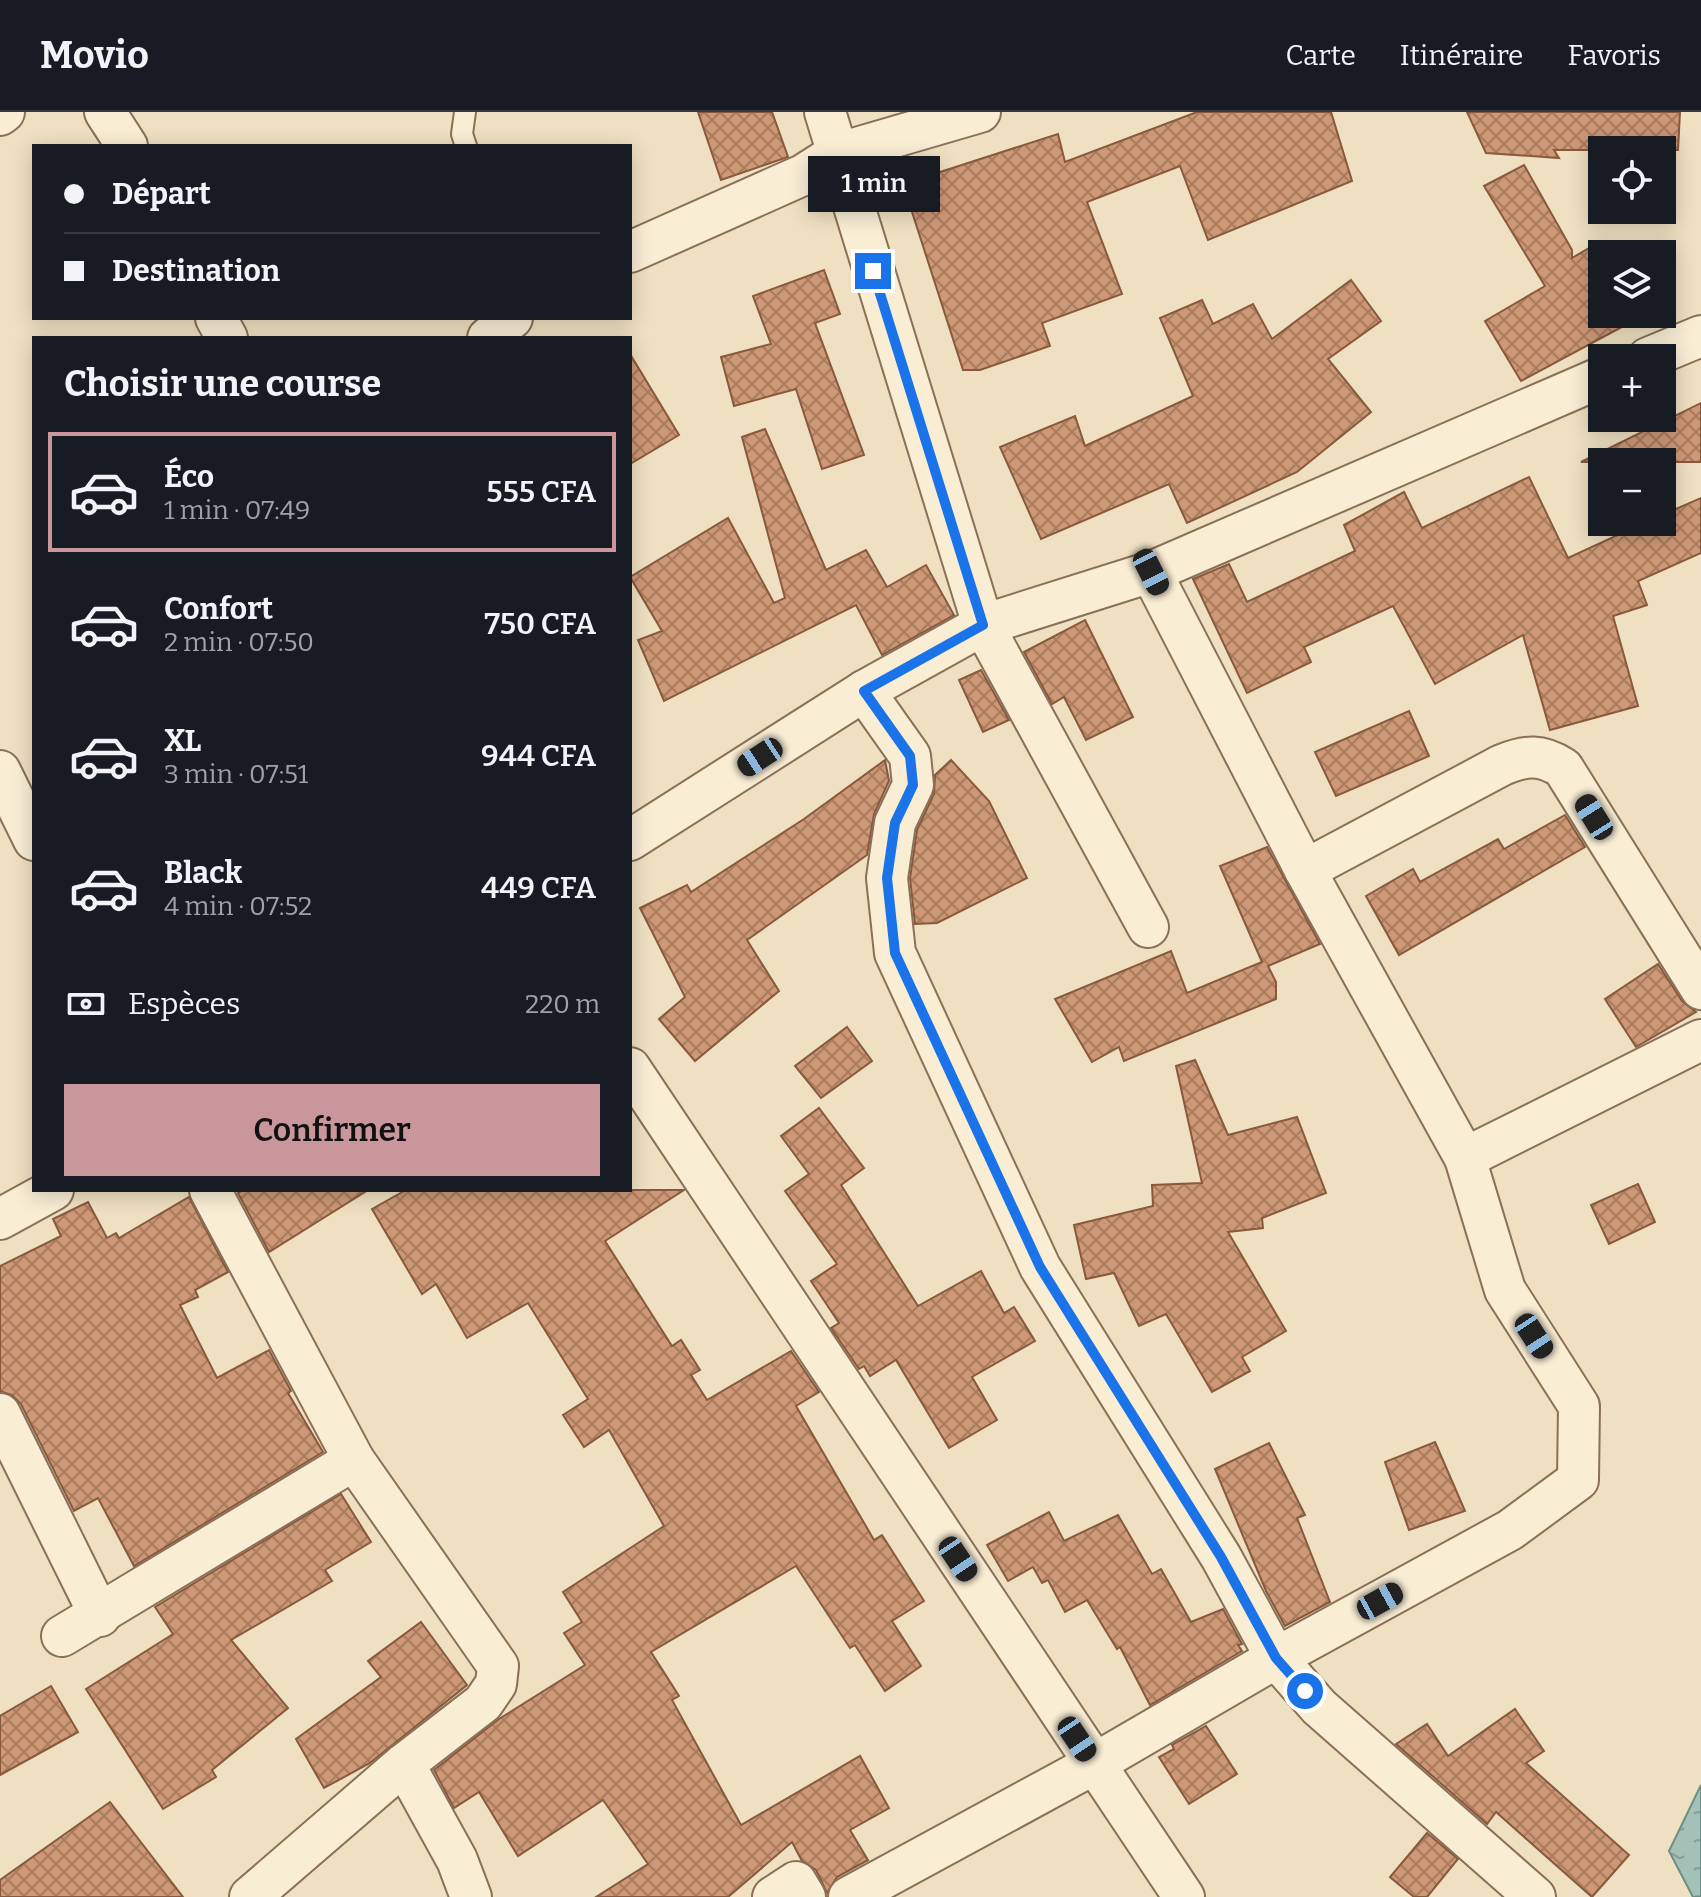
<!DOCTYPE html>
<html lang="fr">
<head>
<meta charset="utf-8">
<style>
	body { margin:0; font-family:Bitter,serif; background:#20242c; color:#f1f3f6; height:100vh; display:flex; flex-direction:column; font-size:30px; white-space:nowrap }
	* { box-sizing:border-box; margin:0 }
	p { font-size:26px; color:#9ea1a6 }
	.icon { flex:none; width:44px; height:44px; fill:none; stroke:currentColor; stroke-width:2; stroke-linecap:round; stroke-linejoin:round }
	.map { position:relative; flex:1; overflow:hidden }
	.panel { position:absolute; left:32px; top:224px; width:600px; height:856px; display:flex; flex-direction:column; background:#171b24; border-radius:0px; box-shadow:0 4px 20px #0003 }
	.panel>* { flex:none }
	.guide { position:absolute; left:32px; top:32px; width:600px; height:176px; border-radius:0px; box-shadow:0 4px 20px #0003; display:grid; align-content:center; height:176px; padding:0 32px; background:#171b24 }
	.buttons { position:absolute; left:1588px; top:24px; display:grid; gap:16px }
	.buttons a { display:grid; place-items:center; width:88px; height:88px; border-radius:0px; background:#171b24; box-shadow:0 4px 20px #0003; font-size:40px }
	.end { position:absolute; width:36px; height:36px; margin:-18px; border:10px solid #1a73e8; background:#fff; box-shadow:0 0 0 4px #fff }
	.from { border-radius:50% }
	.bubble { position:absolute; height:56px; border-radius:0px; background:#171b24; box-shadow:0 4px 20px #0003; font-size:26px; font-weight:600; line-height:56px; text-align:center }
	.car { position:absolute; width:24px; height:48px; margin:-24px -12px; border-radius:10px; box-shadow:0 0 6px 2px #0007; background:linear-gradient(#222 24%,#8ab4d8 0 40%,#222 0 76%,#8ab4d8 0 86%,#222 0) }
	.guide b { display:flex; align-items:center; gap:28px; height:76px; font-size:30px }
	.guide b+b { border-top:2px solid #363941 }
	.guide i { width:20px; height:20px; background:#f1f3f6 }
	ul { padding:0; list-style:none }
	li { display:flex; align-items:center; gap:24px; height:120px; margin:0 16px 12px; padding:0 16px; border:4px solid transparent; border-radius:0px }
	li div { flex:1 }
	li b { display:block; font-size:30px }
	li em { font-style:normal; font-weight:600 }
	li.on { border-color:#c9979b }
	li>.icon { width:72px; height:72px; stroke-width:1.5 }
	h2 { padding:0 32px; font-size:36px; line-height:96px }
	.pay { display:flex; align-items:center; gap:20px; height:88px; padding:0 32px; font-size:30px }
	.pay p { margin-inline-start:auto }
	.button { display:flex; gap:16px; margin-top:auto; padding:16px 32px }
	.button a { flex:1; height:92px; border-radius:0px; background:#c9979b; color:#111; font-size:32px; font-weight:600; line-height:92px; text-align:center }
	header { display:flex; align-items:center; gap:48px; box-sizing:border-box; height:112px; padding:0 40px; background:#171b24; border-bottom:2px solid #363941 }
	header strong { font-size:38px }
	nav { display:flex; gap:44px; margin-inline-start:auto; font-size:28px }
	.map>svg:first-child { display:block }
	.water { fill:url(#water-ripples); stroke:#6b8f85; stroke-width:2 }
	.building { fill:url(#building-cross-hatch); stroke:#88593d; stroke-width:2 }
	.lines { fill:none; stroke-linecap:round; stroke-linejoin:round }
	.service-casing { stroke:#897058; stroke-width:24 }
	.minor-casing { stroke:#897058; stroke-width:44 }
	.service { stroke:#f9edd4; stroke-width:20 }
	.minor { stroke:#f9edd4; stroke-width:40 }
	.route { stroke:#1a73e8; stroke-width:10 }
</style>
</head>
<body>
<header>
<strong>Movio</strong>
<nav><a>Carte</a><a>Itinéraire</a><a>Favoris</a></nav>
</header>
<div class="map">
<svg width="1701" height="1785" viewBox="0 0 1701 1785">
	<defs>
		<pattern id="water-ripples" width="26" height="14" patternUnits="userSpaceOnUse" patternTransform="scale(2)"><rect width="26" height="14" fill="#a4c1b7"/><path d="M2 4q2-2 4 0t4 0M15 11q2-2 4 0t4 0" fill="none" stroke="#879d94"/></pattern>
		<pattern id="building-cross-hatch" width="8" height="8" patternUnits="userSpaceOnUse" patternTransform="scale(2)"><rect width="8" height="8" fill="#ce9876"/><path d="M0 0l8 8M0 8l8-8" fill="none" stroke="#a87c60"/></pattern>
	</defs>
	<rect width="100%" height="100%" fill="#efe0c1"/>
	<polygon class="water" points="1701,1673 1701,1785 1693,1785 1669,1739"/>
	<g class="building">
		<polygon points="698,0 772,0 788,45 721,68"/>
		<polygon points="1197,0 1331,0 1352,69 1208,128 1180,54 1087,90 1122,182 1042,211 1050,234 980,258 963,258 903,72 1058,22 1065,50"/>
		<polygon points="1467,0 1680,0 1678,38 1554,38 1559,46 1486,41"/>
		<polygon points="1524,53 1572,138 1572,146 1596,132 1612,132 1618,142 1602,142 1602,202 1646,202 1521,269 1485,209 1545,174 1484,74"/>
		<polygon points="824,158 840,202 815,211 864,343 822,357 796,277 734,294 721,245 771,232 753,184"/>
		<polygon points="1351,168 1381,209 1328,247 1371,300 1297,360 1187,411 1169,372 1041,427 1000,335 1075,304 1085,334 1193,284 1160,206 1202,188 1213,212 1253,192 1272,227"/>
		<polygon points="630,242 679,323 630,352"/>
		<polygon points="1701,291 1701,350 1581,350"/>
		<polygon points="765,317 826,458 866,438 887,475 926,453 954,503 882,543 856,493 664,589 638,528 662,519 630,465 728,406 774,491 785,486 742,325"/>
		<polygon points="1529,365 1568,446 1646,410 1662,410 1662,403 1701,386 1701,441 1638,469 1647,493 1613,504 1638,594 1550,618 1523,523 1435,572 1393,494 1304,535 1311,550 1247,581 1193,467 1229,452 1247,490 1355,439 1344,413 1404,380 1422,416"/>
		<polygon points="1085,508 1133,605 1086,628 1064,585 1052,592 1024,540"/>
		<polygon points="981,558 1009,608 983,620 959,568"/>
		<polygon points="1409,599 1429,644 1336,684 1315,640"/>
		<polygon points="885,648 889,669 874,702 867,743 747,828 779,879 695,949 659,907 685,885 640,796 687,773 691,780 804,707"/>
		<polygon points="951,648 989,689 1027,766 937,811 915,812 910,766 917,718 934,682 935,663"/>
		<polygon points="1565,703 1585,735 1399,843 1366,784 1413,757 1420,770 1498,727 1504,737"/>
		<polygon points="1267,735 1320,832 1268,854 1276,870 1276,887 1124,949 1119,935 1092,950 1055,887 1171,839 1187,881 1262,850 1220,754"/>
		<polygon points="1658,852 1682,889 1696,900 1636,935 1605,887"/>
		<polygon points="847,915 872,949 821,986 795,954"/>
		<polygon points="1195,948 1228,1023 1297,1005 1326,1081 1262,1106 1263,1116 1228,1120 1286,1219 1242,1245 1250,1259 1212,1280 1166,1202 1139,1214 1114,1161 1086,1167 1074,1113 1153,1094 1152,1073 1202,1071 1176,954"/>
		<polygon points="819,996 864,1056 841,1073 918,1194 981,1159 1004,1201 1014,1195 1035,1229 972,1265 997,1308 949,1336 896,1248 870,1264 864,1254 859,1257 831,1216 839,1211 811,1169 837,1152 785,1079 809,1062 781,1024"/>
		<polygon points="1638,1072 1655,1110 1609,1132 1591,1093"/>
		<polygon points="243,1078 368,1078 269,1140 238,1081"/>
		<polygon points="406,1078 684,1078 605,1129 672,1234 681,1228 700,1258 691,1263 707,1288 791,1239 819,1280 796,1294 874,1428 882,1423 924,1489 892,1509 921,1554 885,1579 855,1533 850,1536 796,1454 651,1540 679,1584 672,1588 741,1713 860,1644 889,1696 850,1718 868,1748 837,1765 827,1781 816,1758 802,1749 792,1730 728,1785 596,1785 648,1752 603,1688 518,1744 479,1680 454,1696 434,1658 499,1607 585,1553 564,1521 582,1510 563,1480 664,1414 609,1318 584,1335 563,1303 588,1287 528,1191 467,1226 436,1172 422,1182 372,1097"/>
		<polygon points="189,1085 228,1160 195,1178 198,1185 180,1193 217,1266 269,1238 291,1279 288,1281 323,1340 134,1454 98,1386 74,1399 21,1292 12,1283 0,1279 0,1154 61,1124 53,1107 88,1090 107,1126 116,1121 119,1126"/>
		<polygon points="1435,1330 1465,1399 1409,1418 1385,1350"/>
		<polygon points="1269,1331 1305,1403 1297,1406 1330,1490 1285,1514 1266,1479 1215,1357"/>
		<polygon points="341,1382 371,1430 325,1458 332,1469 231,1528 288,1596 212,1658 216,1665 163,1697 86,1577 173,1522 155,1495"/>
		<polygon points="1049,1400 1064,1429 1118,1403 1152,1462 1161,1457 1191,1510 1223,1497 1242,1532 1238,1533 1242,1539 1150,1593 1120,1535 1117,1537 1087,1488 1065,1500 1048,1468 1042,1471 1033,1455 1008,1469 987,1433"/>
		<polygon points="421,1510 467,1573 370,1651 324,1676 296,1627 381,1565 368,1549"/>
		<polygon points="51,1574 78,1620 0,1663 0,1604"/>
		<polygon points="1515,1597 1544,1639 1526,1651 1629,1743 1592,1785 1496,1700 1487,1712 1396,1632 1427,1612 1448,1644"/>
		<polygon points="1206,1614 1237,1662 1189,1692 1159,1645 1174,1637 1172,1633"/>
		<polygon points="110,1690 183,1785 0,1785 0,1768"/>
		<polygon points="1427,1721 1458,1747 1427,1785 1414,1785 1390,1765"/>
	</g>
	<g class="lines">
		<g class="service-casing">
			<polyline id="service" points="465,0 462,22 466,34"/>
		</g>
		<g class="minor-casing">
			<g id="minor">
				<polyline points="105,0 127,34"/>
				<polyline points="825,0 983,513 1148,815"/>
				<polyline points="0,3 4,0"/>
				<polyline points="630,140 803,63 836,42 980,0"/>
				<polyline points="216,206 227,226"/>
				<polyline points="488,226 512,206"/>
				<polyline points="1648,246 1701,224"/>
				<polyline points="1151,460 1305,758 1465,1046"/>
				<polyline points="864,579 910,644 913,673 895,711 887,766 895,841 1040,1155 1221,1445 1276,1546 1319,1595 1535,1785"/>
				<polyline points="0,659 34,728"/>
				<polyline points="630,728 864,579 983,513 1151,460 1602,265"/>
				<path d="M1305,758L1502,653C1527,643 1541,642 1563,656L1701,877"/>
				<polyline points="630,956 1184,1785"/>
				<polyline points="210,1078 354,1348 498,1554 496,1572 483,1591 404,1652 250,1785"/>
				<polyline points="0,1107 53,1078"/>
				<polyline points="0,1302 100,1504"/>
				<polyline points="62,1524 354,1348"/>
				<polyline points="404,1652 457,1748 471,1785"/>
				<polyline points="773,1785 796,1770 805,1785"/>
				<polyline points="849,1785 1094,1652 1276,1546 1510,1418 1578,1368 1579,1294 1505,1178 1465,1046 1701,928"/>
			</g>
		</g>
		<use href="#service" class="service"/>
		<use href="#minor" class="minor"/>
	</g>
	<g class="lines">
		<polyline class="route" points="873,159 983,513 864,579 910,644 913,673 895,711 887,766 895,841 1040,1155 1221,1445 1276,1546 1305,1579"/>
	</g>
</svg>
<div class="buttons">
<a><svg class="icon" aria-label="locate" viewBox="0 0 24 24"><circle cx="12" cy="12" r="6"/><path d="M12 2v4M12 18v4M2 12h4M18 12h4"/></svg></a>
<a><svg class="icon" aria-label="layers" viewBox="0 0 24 24"><path d="M12 4l9 5-9 5-9-5zM3 14l9 5 9-5"/></svg></a>
<a>+</a>
<a>−</a>
</div>
<i class="end from" style="left:1305px;top:1579px"></i>
<i class="end" style="left:873px;top:159px"></i>
<div class="bubble" style="left:808px;top:44px;width:132px">1 min</div>
<i class="car" style="left:1151px;top:460px;rotate:153deg"></i>
<i class="car" style="left:760px;top:645px;rotate:237deg"></i>
<i class="car" style="left:1594px;top:705px;rotate:328deg"></i>
<i class="car" style="left:1534px;top:1224px;rotate:147deg"></i>
<i class="car" style="left:958px;top:1447px;rotate:146deg"></i>
<i class="car" style="left:1380px;top:1489px;rotate:61deg"></i>
<i class="car" style="left:1077px;top:1627px;rotate:146deg"></i>
<div class="guide">
<b><i class="from"></i>Départ</b>
<b><i></i>Destination</b>
</div>
<section class="panel">
<h2>Choisir une course</h2>
<ul>
<li class="on"><svg class="icon" aria-label="car" viewBox="0 0 24 24"><path d="M5 17H2v-5l4-1 3-4h7l3 4 3 1v5h-3M9 17h6M6 11h13"/><circle cx="7" cy="17" r="2"/><circle cx="17" cy="17" r="2"/></svg><div><b>Éco</b><p>1 min · 07:49</p></div><em>555 CFA</em></li>
<li><svg class="icon" aria-label="car" viewBox="0 0 24 24"><path d="M5 17H2v-5l4-1 3-4h7l3 4 3 1v5h-3M9 17h6M6 11h13"/><circle cx="7" cy="17" r="2"/><circle cx="17" cy="17" r="2"/></svg><div><b>Confort</b><p>2 min · 07:50</p></div><em>750 CFA</em></li>
<li><svg class="icon" aria-label="car" viewBox="0 0 24 24"><path d="M5 17H2v-5l4-1 3-4h7l3 4 3 1v5h-3M9 17h6M6 11h13"/><circle cx="7" cy="17" r="2"/><circle cx="17" cy="17" r="2"/></svg><div><b>XL</b><p>3 min · 07:51</p></div><em>944 CFA</em></li>
<li><svg class="icon" aria-label="car" viewBox="0 0 24 24"><path d="M5 17H2v-5l4-1 3-4h7l3 4 3 1v5h-3M9 17h6M6 11h13"/><circle cx="7" cy="17" r="2"/><circle cx="17" cy="17" r="2"/></svg><div><b>Black</b><p>4 min · 07:52</p></div><em>449 CFA</em></li>
</ul>
<div class="pay"><svg class="icon" aria-label="cash" viewBox="0 0 24 24"><path d="M3 7h18v10H3z"/><circle cx="12" cy="12" r="2"/></svg>Espèces<p>220 m</p></div>
<div class="button"><a>Confirmer</a></div>
</section>
</div>
</body>
</html>
